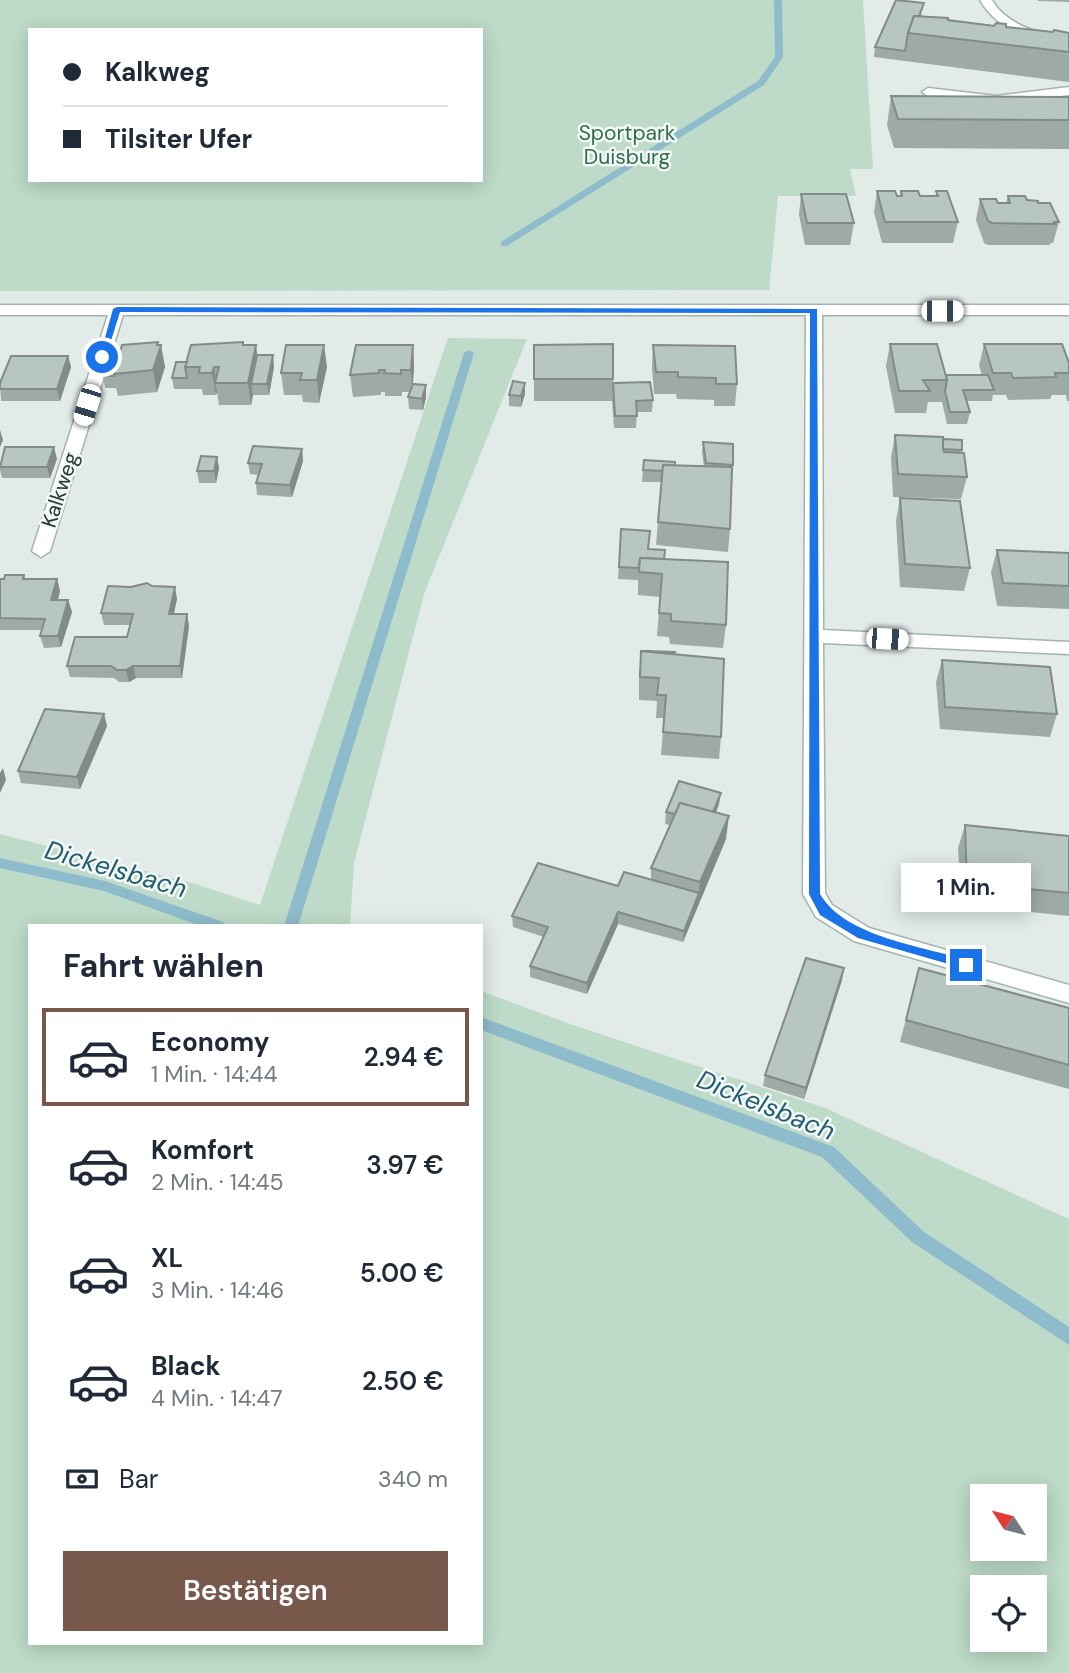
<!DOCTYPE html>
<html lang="de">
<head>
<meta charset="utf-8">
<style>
	body { margin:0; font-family:"DM Sans",sans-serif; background:#f2f2f3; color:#1f2937; height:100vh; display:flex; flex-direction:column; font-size:26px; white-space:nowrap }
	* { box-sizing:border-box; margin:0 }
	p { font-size:23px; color:#747a83 }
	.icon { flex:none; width:38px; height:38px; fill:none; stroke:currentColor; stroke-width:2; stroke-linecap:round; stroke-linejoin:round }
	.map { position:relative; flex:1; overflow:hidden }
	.panel { position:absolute; left:28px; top:924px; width:455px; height:721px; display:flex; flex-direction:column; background:#fff; border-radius:0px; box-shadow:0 4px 18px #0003 }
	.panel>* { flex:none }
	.guide { position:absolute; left:28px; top:28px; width:455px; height:154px; border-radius:0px; box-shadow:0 4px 18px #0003; display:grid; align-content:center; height:154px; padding:0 35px; background:#fff }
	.needle { width:46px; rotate:306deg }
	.buttons { position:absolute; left:970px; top:1484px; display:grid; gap:14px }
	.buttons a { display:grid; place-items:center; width:77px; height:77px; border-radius:0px; background:#fff; box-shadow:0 4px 18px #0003; font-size:35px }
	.end { position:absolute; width:32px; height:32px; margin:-16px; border:9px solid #1a73e8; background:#fff; box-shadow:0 0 0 4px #fff }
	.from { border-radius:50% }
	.bubble { position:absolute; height:49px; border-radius:0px; background:#fff; box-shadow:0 4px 18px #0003; font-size:23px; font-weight:600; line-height:49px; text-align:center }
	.car { position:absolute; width:21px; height:42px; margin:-21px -10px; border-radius:9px; box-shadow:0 0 5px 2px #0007; background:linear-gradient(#fff 24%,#345 0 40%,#fff 0 76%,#345 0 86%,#fff 0) }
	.guide b { display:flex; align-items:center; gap:24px; height:66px; font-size:26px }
	.guide b+b { border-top:2px solid #e0e1e3 }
	.guide i { width:18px; height:18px; background:#1f2937 }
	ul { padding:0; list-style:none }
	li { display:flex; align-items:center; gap:21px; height:98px; margin:0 14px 10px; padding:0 21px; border:4px solid transparent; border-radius:0px }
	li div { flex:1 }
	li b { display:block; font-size:26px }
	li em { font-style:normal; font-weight:600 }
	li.on { border-color:#79584c }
	li>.icon { width:63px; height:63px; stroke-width:1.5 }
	h2 { padding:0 35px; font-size:32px; line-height:84px }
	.pay { display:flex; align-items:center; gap:18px; height:77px; padding:0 35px; font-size:26px }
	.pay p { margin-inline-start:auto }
	.cta { display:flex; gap:14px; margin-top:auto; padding:14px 35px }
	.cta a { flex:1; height:80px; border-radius:0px; background:#79584c; color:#fff; font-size:28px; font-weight:600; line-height:80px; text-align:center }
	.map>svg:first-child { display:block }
	.green { fill:#bddbc8; fill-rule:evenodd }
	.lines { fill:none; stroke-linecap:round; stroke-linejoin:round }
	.stream { fill:#8fbccc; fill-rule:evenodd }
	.minor-casing { stroke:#a5b3af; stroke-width:3 }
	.minor { fill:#fff; fill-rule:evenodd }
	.wall { fill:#9eaaa6 }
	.shaded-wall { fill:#818b87 }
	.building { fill:#b8c6c1; stroke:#818b87; stroke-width:2 }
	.route { fill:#1a73e8 }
	.labels { text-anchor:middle; stroke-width:5; stroke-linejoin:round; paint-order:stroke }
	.far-park-label { font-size:21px; fill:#316e4f; stroke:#f2f8f6 }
	.far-street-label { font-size:21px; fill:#243b37; stroke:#f2f8f6 }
	.water-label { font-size:26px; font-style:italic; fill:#235d72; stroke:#f2f8f6 }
</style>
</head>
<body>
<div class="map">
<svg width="1069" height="1673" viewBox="0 0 1069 1673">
	<rect width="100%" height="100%" fill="#e2ebe8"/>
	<g class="green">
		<path d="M0,0H863L873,169H850L856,196H778L769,290L0,291ZM30,30H481V180H30Z"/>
		<path d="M448,338L527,339L424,594L354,863L350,926H30V1643H481V991L573,1025L825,1108L1069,1219V1673H0V834L192,883L260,905ZM982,1496H1034V1549H982ZM982,1587H1034V1640H982Z"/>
	</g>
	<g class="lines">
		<g class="stream">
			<polygon points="774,0 782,0 783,57 764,85 507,246 501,246 501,242 758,81 775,57"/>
			<polygon points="469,350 474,353 298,926 284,926 464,353"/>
			<polygon points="0,858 105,881 223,922 225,926 201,926 104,891 0,868"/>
			<polygon points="481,1017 834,1147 924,1232 1069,1327 1069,1345 912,1242 822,1157 481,1030"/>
		</g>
		<g class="minor-casing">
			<g id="minor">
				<path d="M980,0H992C1007,26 1041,34 1069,39V47C1035,41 998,32 980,0Z"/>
				<polygon points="1069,87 1069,95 996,104 928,96 922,92 928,88 996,96"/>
				<polygon points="0,305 1069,305 1069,315 822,315 823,630 1069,642 1069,654 823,643 825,893 832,905 869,928 1069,985 1069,1003 854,941 816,917 803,894 806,315 123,315 50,551 41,557 32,551 108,315 0,315"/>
			</g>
		</g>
		<use href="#minor" class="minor"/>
	</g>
	<g class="wall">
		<polygon points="1038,0 1069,0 1069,2 1038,1"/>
		<polygon points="923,13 921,17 1053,32 1069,33 1069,82 874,57 875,47"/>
		<polygon points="891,96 1069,97 1069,149 894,148 887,125"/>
		<polygon points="877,191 900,196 901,191 920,196 936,196 936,191 958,222 953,243 882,243 874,212"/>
		<polygon points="801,194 854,223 850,245 805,245 799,215"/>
		<polygon points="1008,196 1038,203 1059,222 1053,243 1050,243 1050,245 988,245 984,243 976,220 980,199 998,203 1006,203"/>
		<polygon points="158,342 165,367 157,392 118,396 116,388 105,388 103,376 117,362"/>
		<polygon points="243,342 243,345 274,367 269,395 253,395 251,405 219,405 217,392 216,395 203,395 202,389 174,389 172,378 187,362"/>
		<polygon points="613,344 613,383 653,400 652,412 637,412 636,428 614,428 612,401 534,401 534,345"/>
		<polygon points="890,344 946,375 982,375 979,366 984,344 1069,363 1069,401 1067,401 1066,395 1052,395 1050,399 1008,400 1006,395 993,395 992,401 967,401 970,412 967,424 947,424 942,402 928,402 926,413 895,413 886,366"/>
		<polygon points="413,345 414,367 413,385 426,397 423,410 409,409 408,397 410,392 402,392 402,396 385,396 385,392 381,392 381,395 353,397 350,375"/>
		<polygon points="653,345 737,384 735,406 714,406 714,400 677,399 676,394 654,394 652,367"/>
		<polygon points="68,356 71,367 60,401 1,401 0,383"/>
		<polygon points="327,367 319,403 303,402 302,395 284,395 281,373"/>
		<polygon points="525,394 521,407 509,406 509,395"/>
		<polygon points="895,435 943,439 962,450 962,453 967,477 961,499 893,497 891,457"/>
		<polygon points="703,442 733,465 730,529 728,552 656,545 661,482 642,482 643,470 675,466 704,467 702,453"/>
		<polygon points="302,449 303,461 292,497 257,495 256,483 258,475 250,474 248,463"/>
		<polygon points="217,457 219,468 216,483 199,483 197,471"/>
		<polygon points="57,459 50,478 2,478 0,470 0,463"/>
		<polygon points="900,498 970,568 964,591 900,587 896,521"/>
		<polygon points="621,529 649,549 664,559 726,625 723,648 670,644 669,637 657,636 660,597 638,595 638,580 618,579"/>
		<polygon points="997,550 1069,553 1069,609 997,606 991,572"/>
		<polygon points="24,575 25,579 57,579 60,591 58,600 68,600 72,612 61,647 44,648 40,636 42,630 0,630 0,579"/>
		<polygon points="152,586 177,599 174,614 187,614 189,626 182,678 136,678 129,682 119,682 114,678 70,677 67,666 127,637 130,625 104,625 101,613"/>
		<polygon points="641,651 674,654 721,737 719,759 661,755 664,718 656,718 657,701 639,700 639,674"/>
		<polygon points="942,660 1057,714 1050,737 940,729 936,682"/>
		<polygon points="104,714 107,726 80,789 21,783 18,771"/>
		<polygon points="719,804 716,813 726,839 683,942 618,924 587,994 530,977 530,966 544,937 513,927 512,916 618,886 651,879 651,868 670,825 665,824 666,812"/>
		<polygon points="965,825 1069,836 1069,916 961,905 958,848"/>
		<polygon points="919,968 1069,1008 1069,1089 900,1042"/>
		<polygon points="842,980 804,1099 763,1086 765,1075"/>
	</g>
	<g class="shaded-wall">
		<polygon points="158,342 159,349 161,345 165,367 157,392 153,370"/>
		<polygon points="256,345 259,367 251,384 253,395 251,405 248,383"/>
		<polygon points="324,345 327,367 319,403 317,380"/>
		<polygon points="413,345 414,367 412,392 411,370"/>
		<polygon points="273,355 274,367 269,395 267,384"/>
		<polygon points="68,356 71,367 60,401 57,389"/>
		<polygon points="214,367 216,383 215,383 217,392 216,395 212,373"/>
		<polygon points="525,383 525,394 521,407 521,396"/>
		<polygon points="426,385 426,397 423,410 422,399"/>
		<polygon points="0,430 3,440 0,447"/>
		<polygon points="54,447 57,459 50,478 47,467"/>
		<polygon points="302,449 303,461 292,497 290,485"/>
		<polygon points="217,457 219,468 216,483 214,471"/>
		<polygon points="57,579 60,591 54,612 51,600"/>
		<polygon points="175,587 177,599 171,625 169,614"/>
		<polygon points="68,600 72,612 61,647 58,636"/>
		<polygon points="187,614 189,626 182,678 180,666"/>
		<polygon points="133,666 136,678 129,682 126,670"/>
		<polygon points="104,714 107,726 80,789 77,777"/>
		<polygon points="3,768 6,780 0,793 0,773"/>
		<polygon points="721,793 719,804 707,834 708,822"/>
		<polygon points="729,816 726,839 683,942 684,931 699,893 700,882"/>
		<polygon points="618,912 618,924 587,994 587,983"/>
		<polygon points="844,968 842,980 804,1099 806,1088"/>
	</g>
	<g class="building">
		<polygon points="896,0 924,3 919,16 914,16 908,33 905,51 875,47"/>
		<polygon points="914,16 948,18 948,20 994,26 996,23 1006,24 1006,27 1053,32 1054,30 1069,33 1069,52 908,33"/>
		<polygon points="891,96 1069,97 1069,120 898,119"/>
		<polygon points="877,191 895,191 897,196 902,196 901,191 918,191 920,196 938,196 936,191 947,191 958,222 885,222"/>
		<polygon points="801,194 846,194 854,223 807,223"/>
		<polygon points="1008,196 1025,196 1027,200 1038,201 1038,203 1050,203 1059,222 1054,222 1055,224 992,223 988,221 980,199 996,199 998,203 1010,203"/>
		<polygon points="158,342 157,345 161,345 153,370 114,374 122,345"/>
		<polygon points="243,342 243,345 256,345 248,383 215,383 219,367 214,367 212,373 199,373 200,367 185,367 191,345"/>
		<polygon points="613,344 613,379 534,379 534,345"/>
		<polygon points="890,344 937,344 947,380 923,380 930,391 899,391"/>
		<polygon points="984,344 1062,344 1069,363 1069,373 1055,373 1056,377 1013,378 1011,373 993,373"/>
		<polygon points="286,345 324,345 317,380 300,380 302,373 281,373"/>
		<polygon points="356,345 413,345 411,370 401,370 401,374 384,373 385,370 379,370 379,373 350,375"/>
		<polygon points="653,345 735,346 737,384 716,384 716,378 678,377 678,372 656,372"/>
		<polygon points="257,355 273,355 267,384 251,384"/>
		<polygon points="11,356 68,356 57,389 0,389 0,383"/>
		<polygon points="107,362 117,362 114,374 114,376 103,376"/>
		<polygon points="176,362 187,362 185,367 187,378 172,378"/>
		<polygon points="946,375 988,375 994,390 963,390 970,412 950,412 945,391 947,380"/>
		<polygon points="513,381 525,383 521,396 509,395"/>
		<polygon points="650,382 653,400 636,401 637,416 615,416 613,383"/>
		<polygon points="413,384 426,385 422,399 408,397"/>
		<polygon points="895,435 943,437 944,452 964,453 967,477 898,474"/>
		<polygon points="943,439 962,440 962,450 943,449"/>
		<polygon points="703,442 733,444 733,465 706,463"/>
		<polygon points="253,446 302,449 290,485 256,483 262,464 248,463"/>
		<polygon points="5,447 54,447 47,467 0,467"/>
		<polygon points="201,456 217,457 214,471 197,471"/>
		<polygon points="644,460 675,462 675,466 663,465 663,471 643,470"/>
		<polygon points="663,465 732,467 730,529 658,522"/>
		<polygon points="900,498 960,501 970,568 905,564"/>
		<polygon points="621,529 650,531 648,549 665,550 664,559 640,558 639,568 619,567"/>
		<polygon points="997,550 1069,553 1069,586 1003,583"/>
		<polygon points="640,558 728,562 726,625 671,621 671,614 659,613 662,574 639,572"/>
		<polygon points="5,575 24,575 23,579 57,579 51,600 68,600 58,636 40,636 45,619 0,618 0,579 4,579"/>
		<polygon points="147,583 152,586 175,587 169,614 187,614 180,666 133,666 126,670 117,670 111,666 67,666 75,637 127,637 133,614 101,613 108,586 131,587"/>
		<polygon points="641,651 724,659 721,737 663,732 666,695 657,695 659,678 640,677"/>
		<polygon points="643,651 675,652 674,654"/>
		<polygon points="942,660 1050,667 1057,714 945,707"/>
		<polygon points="45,709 104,714 77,777 18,771"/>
		<polygon points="679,781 721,793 713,812 680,803 675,814 666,812"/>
		<polygon points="680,803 729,816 700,882 651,868"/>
		<polygon points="965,825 1069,836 1069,893 967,883"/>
		<polygon points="538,863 618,886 624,872 699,893 684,931 618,912 587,983 530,966 548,927 512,916"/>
		<polygon points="806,958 844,968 806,1088 765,1075"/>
		<polygon points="919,968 1069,1008 1069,1065 906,1020"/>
	</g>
	<path class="route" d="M117,307L817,309L820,894C846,938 924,946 970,961V968L966,969L858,938L820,915L809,894L810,313L120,312L106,357L99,359L113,309Z"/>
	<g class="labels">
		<g class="far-park-label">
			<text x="627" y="140">Sportpark<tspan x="627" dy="24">Duisburg</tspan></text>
		</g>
		<g class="far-street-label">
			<text transform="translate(60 490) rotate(-72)" y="7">Kalkweg</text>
		</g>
		<g class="water-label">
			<text transform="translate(116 869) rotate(16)" y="9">Dickelsbach</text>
			<text transform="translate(766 1105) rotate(22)" y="9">Dickelsbach</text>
		</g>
	</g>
</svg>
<div class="buttons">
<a><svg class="needle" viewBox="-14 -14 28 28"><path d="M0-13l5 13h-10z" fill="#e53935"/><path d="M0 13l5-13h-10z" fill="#747a83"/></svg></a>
<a><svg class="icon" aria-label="locate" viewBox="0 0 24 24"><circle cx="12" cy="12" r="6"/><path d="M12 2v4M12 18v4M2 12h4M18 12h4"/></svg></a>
</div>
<i class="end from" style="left:102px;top:357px"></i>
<i class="end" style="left:966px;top:965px"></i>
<div class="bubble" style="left:901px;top:863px;width:130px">1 Min.</div>
<i class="car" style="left:942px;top:311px;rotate:90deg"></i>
<i class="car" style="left:87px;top:405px;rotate:197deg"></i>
<i class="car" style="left:887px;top:639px;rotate:93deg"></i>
<div class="guide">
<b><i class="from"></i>Kalkweg</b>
<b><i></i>Tilsiter Ufer</b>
</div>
<section class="panel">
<h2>Fahrt wählen</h2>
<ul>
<li class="on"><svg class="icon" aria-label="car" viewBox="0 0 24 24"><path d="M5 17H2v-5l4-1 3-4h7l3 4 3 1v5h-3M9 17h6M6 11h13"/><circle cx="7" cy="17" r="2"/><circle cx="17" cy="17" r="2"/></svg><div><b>Economy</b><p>1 Min. · 14:44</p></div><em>2.94 €</em></li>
<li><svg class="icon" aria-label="car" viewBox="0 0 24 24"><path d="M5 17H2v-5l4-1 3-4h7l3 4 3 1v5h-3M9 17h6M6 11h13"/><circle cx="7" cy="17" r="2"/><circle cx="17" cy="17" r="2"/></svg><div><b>Komfort</b><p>2 Min. · 14:45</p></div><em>3.97 €</em></li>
<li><svg class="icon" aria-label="car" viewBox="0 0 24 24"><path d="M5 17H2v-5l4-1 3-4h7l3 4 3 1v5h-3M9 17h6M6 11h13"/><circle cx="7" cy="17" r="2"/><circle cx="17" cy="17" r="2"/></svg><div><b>XL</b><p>3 Min. · 14:46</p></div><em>5.00 €</em></li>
<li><svg class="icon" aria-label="car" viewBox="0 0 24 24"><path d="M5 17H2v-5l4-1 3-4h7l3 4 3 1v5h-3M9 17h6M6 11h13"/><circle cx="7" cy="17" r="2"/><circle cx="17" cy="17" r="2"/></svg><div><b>Black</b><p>4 Min. · 14:47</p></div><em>2.50 €</em></li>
</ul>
<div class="pay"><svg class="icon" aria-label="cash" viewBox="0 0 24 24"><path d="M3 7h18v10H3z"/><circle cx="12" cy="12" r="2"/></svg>Bar<p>340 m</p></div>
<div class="cta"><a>Bestätigen</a></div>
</section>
</div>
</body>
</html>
